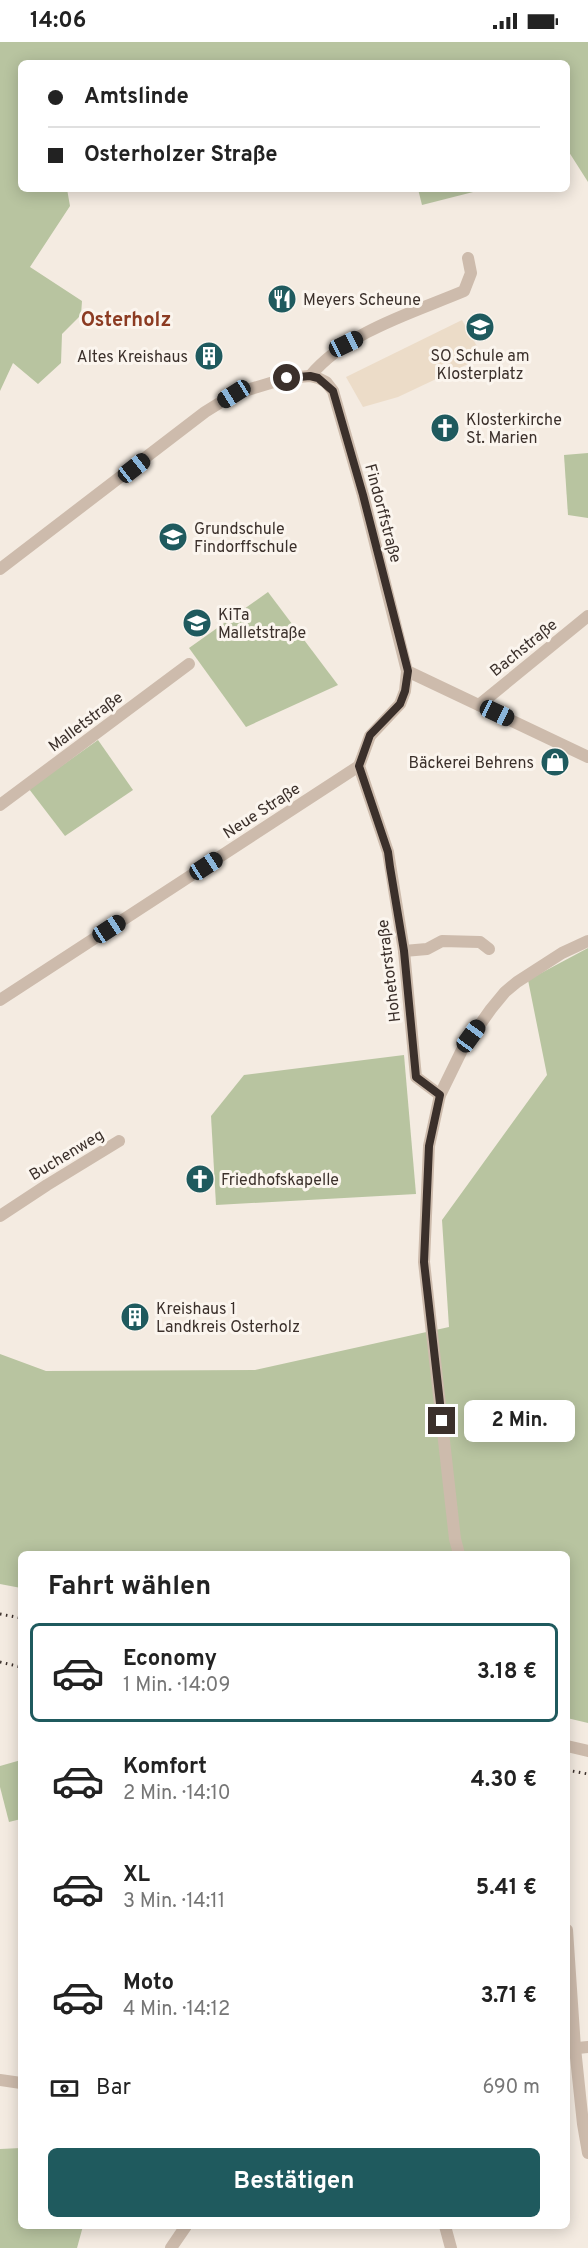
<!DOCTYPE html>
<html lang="de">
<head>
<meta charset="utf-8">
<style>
	body { margin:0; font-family:Overpass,sans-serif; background:#f6f6f6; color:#222; height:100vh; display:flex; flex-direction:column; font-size:22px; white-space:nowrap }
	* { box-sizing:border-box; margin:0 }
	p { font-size:20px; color:#767676 }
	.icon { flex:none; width:33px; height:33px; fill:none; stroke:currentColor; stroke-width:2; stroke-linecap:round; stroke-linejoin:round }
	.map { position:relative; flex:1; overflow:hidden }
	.panel { position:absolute; left:18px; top:1509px; width:552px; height:678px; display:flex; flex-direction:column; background:#fff; border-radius:9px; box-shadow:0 3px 15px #0003 }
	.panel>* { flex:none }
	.guide { position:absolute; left:18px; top:18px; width:552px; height:132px; border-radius:9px; box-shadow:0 3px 15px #0003; display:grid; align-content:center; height:132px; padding:0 30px; background:#fff }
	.end { position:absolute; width:27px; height:27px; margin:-14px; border:8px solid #3b302b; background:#fff; box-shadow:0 0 0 3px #fff }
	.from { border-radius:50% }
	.bubble { position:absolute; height:42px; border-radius:9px; background:#fff; box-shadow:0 3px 15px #0003; font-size:20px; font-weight:700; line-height:42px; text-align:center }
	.car { position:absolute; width:18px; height:36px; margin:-18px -9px; border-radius:8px; box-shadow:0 0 4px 2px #0007; background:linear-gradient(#222 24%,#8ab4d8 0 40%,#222 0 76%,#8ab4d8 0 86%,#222 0) }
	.guide b { display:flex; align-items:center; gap:21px; height:57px; font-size:22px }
	.guide b+b { border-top:2px solid #e0e0e0 }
	.guide i { width:15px; height:15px; background:#222 }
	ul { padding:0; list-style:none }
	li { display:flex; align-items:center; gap:18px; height:99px; margin:0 12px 9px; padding:0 18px; border:3px solid transparent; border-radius:9px }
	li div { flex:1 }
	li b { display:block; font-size:22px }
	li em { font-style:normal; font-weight:700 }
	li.current { border-color:#1f5a5e }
	li>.icon { width:54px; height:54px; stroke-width:1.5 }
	h2 { padding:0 30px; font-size:27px; line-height:72px }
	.pay { display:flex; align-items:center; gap:15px; height:66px; padding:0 30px; font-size:22px }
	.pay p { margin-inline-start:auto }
	.button { display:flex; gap:12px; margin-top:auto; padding:12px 30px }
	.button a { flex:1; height:69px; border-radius:9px; background:#1f5a5e; color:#fff; font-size:24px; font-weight:700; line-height:69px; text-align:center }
	.status { display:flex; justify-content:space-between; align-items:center; height:42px; padding:0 30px; background:#fff; direction:ltr }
	.status svg { height:16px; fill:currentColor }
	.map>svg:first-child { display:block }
	.green { fill:#b8c4a0 }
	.plaza { fill:#ecdcc8 }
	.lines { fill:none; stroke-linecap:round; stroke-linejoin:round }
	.minor { stroke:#cdbbac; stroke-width:12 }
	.rail { stroke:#3b302b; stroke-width:3; stroke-dasharray:1.5 4.5; stroke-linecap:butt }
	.route { stroke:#3b302b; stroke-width:8 }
	.labels { text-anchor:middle; stroke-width:6; stroke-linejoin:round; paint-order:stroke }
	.poi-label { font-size:16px; fill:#3b302b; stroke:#fbf5ee; text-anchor:start }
	.street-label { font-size:16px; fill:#3b302b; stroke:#fbf5ee }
	.quarter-label { font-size:20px; font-weight:bold; fill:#8c3b22; stroke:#fbf5ee }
</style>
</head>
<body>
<div class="status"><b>14:06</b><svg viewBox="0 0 49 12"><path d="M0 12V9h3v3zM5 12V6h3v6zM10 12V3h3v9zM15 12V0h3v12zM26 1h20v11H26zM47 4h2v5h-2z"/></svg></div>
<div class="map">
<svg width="588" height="2206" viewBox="0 0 588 2206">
	<rect width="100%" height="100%" fill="#f4ebe1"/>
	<g class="green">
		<polygon points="0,0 588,0 588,140 567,107 567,21 21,21 21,147 67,147 70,164 30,225 82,259 81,273 62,292 61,321 38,342 13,321 0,349"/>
		<polygon points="418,147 485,147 422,163"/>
		<polygon points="588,411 588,476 568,473 564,413"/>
		<polygon points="268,550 338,643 246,685 189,606"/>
		<polygon points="98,698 133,748 65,794 29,747"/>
		<polygon points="588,906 588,1681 567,1676 567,1512 21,1512 21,1546 0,1542 0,1312 46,1329 255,1328 449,1285 442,1178 547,1033 528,938"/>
		<polygon points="404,1013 416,1152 216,1163 211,1074 244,1033"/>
		<polygon points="21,1718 21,1777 9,1780 0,1745 0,1724"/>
		<polygon points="21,2106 21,2184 83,2184 77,2206 0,2206 0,2107"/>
	</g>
	<polygon class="plaza" points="462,278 482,313 468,322 398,355 363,365 346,335"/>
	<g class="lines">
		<g class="minor">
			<path d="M310,334C348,289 412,271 464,249L471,231L468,216"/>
			<polyline points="0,527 205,370 234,352 287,336 310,334 318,336 326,340 333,349 363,453 407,629 405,649 400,662 370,694 359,724 388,810 404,909 416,1035 440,1053"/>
			<polyline points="407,629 588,715"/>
			<polyline points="479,663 588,574"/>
			<polyline points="0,763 189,622"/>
			<polyline points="404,909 427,907 442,899 480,900 489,907"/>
			<polyline points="0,958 359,724"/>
			<polyline points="0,1174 47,1143 119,1099"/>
			<polyline points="459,1512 455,1497 424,1220 429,1104 440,1053 462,1008 491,967 505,950 517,940 562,911 588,899"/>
			<polyline points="567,1704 588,1709"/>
			<polyline points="567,1888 575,2006 583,2082 588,2111"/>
			<polyline points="568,2007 588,2005"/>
			<polyline points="0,2038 21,2041"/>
			<polyline points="445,2184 451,2206"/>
			<polyline points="171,2206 186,2184"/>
		</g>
		<g class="rail">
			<polyline points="0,1572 21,1576"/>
			<polyline points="0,1620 21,1625"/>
			<polyline points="567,1728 588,1732"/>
		</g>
	</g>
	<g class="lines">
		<polyline class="route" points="287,336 310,334 318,336 333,349 363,453 408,629 405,649 400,662 370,693 359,724 388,810 390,825 404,909 416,1035 440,1053 429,1104 424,1220 442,1379"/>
	</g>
	<defs>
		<g id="restaurant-disc" transform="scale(1.5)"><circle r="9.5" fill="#1f5a5e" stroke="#fbf5ee"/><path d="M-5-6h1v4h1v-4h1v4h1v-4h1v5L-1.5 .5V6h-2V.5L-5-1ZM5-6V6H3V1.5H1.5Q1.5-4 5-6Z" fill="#fff"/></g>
		<g id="school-disc" transform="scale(1.5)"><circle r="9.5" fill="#1f5a5e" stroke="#fbf5ee"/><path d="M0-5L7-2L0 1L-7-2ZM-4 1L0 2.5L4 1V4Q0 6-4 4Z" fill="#fff"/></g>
		<g id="building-disc" transform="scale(1.5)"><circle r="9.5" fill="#1f5a5e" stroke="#fbf5ee"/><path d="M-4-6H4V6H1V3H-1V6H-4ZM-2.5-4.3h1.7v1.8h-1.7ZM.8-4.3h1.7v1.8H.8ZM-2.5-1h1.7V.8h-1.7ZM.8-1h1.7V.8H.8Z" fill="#fff"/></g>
		<g id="church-disc" transform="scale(1.5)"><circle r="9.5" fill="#1f5a5e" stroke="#fbf5ee"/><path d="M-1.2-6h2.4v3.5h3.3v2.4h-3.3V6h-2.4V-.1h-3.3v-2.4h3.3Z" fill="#fff"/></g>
		<g id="shop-disc" transform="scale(1.5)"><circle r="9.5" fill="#1f5a5e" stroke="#fbf5ee"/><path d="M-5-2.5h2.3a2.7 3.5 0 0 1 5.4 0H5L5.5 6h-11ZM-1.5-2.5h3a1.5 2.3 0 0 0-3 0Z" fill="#fff"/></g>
	</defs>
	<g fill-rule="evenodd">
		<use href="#restaurant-disc" x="282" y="257"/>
		<use href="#school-disc" x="480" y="285"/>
		<use href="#building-disc" x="209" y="314"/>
		<use href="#church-disc" x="445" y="386"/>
		<use href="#school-disc" x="173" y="495"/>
		<use href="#school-disc" x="197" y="581"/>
		<use href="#shop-disc" x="555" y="720"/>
		<use href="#church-disc" x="200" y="1137"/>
		<use href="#building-disc" x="135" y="1275"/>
	</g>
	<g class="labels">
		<g class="poi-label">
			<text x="303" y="263">Meyers Scheune</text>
			<text x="480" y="319" text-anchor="middle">SO Schule am<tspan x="480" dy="18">Klosterplatz</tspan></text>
			<text x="188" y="320" text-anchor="end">Altes Kreishaus</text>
			<text x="466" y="383">Klosterkirche<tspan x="466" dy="18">St. Marien</tspan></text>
			<text x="194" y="492">Grundschule<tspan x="194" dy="18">Findorffschule</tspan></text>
			<text x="218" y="578">KiTa<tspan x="218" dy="18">Malletstraße</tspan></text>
			<text x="534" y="726" text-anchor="end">Bäckerei Behrens</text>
			<text x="221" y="1143">Friedhofskapelle</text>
			<text x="156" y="1272">Kreishaus 1<tspan x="156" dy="18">Landkreis Osterholz</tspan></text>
		</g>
		<g class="street-label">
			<text transform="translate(384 471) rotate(75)" y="6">Findorffstraße</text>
			<text transform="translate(523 605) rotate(-39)" y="6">Bachstraße</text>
			<text transform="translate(85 679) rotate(-37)" y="6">Malletstraße</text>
			<text transform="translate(261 768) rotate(-33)" y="6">Neue Straße</text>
			<text transform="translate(388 929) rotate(-97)" y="6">Hohetorstraße</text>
			<text transform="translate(66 1112) rotate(-31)" y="6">Buchenweg</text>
		</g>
		<g class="quarter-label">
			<text x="126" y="284">Osterholz</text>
		</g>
	</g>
</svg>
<i class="end from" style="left:287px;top:336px"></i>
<i class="end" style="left:442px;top:1379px"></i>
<div class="bubble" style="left:464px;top:1358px;width:111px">2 Min.</div>
<i class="car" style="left:346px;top:302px;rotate:64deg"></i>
<i class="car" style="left:234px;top:352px;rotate:238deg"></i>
<i class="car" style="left:134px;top:426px;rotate:52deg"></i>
<i class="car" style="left:497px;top:671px;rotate:115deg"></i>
<i class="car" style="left:206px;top:824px;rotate:57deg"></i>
<i class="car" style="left:109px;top:887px;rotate:57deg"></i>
<i class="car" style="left:471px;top:994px;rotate:36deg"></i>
<div class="guide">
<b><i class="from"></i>Amtslinde</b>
<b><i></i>Osterholzer Straße</b>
</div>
<section class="panel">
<h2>Fahrt wählen</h2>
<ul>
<li class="current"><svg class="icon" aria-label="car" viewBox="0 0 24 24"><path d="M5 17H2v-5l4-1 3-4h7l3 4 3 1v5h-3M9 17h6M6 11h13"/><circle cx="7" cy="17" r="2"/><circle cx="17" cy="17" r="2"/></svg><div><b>Economy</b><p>1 Min. · 14:09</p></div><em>3.18 €</em></li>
<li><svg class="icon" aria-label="car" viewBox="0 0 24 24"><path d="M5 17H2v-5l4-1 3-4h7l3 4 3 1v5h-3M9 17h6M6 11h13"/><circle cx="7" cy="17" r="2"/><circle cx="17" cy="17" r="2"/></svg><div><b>Komfort</b><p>2 Min. · 14:10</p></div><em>4.30 €</em></li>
<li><svg class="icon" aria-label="car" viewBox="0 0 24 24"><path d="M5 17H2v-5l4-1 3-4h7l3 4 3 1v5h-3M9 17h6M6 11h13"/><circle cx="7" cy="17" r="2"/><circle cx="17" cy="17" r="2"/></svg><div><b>XL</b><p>3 Min. · 14:11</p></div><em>5.41 €</em></li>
<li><svg class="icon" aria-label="car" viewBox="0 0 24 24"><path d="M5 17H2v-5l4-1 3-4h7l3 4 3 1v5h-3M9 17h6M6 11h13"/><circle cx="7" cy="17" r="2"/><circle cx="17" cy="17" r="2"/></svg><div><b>Moto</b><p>4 Min. · 14:12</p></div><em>3.71 €</em></li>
</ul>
<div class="pay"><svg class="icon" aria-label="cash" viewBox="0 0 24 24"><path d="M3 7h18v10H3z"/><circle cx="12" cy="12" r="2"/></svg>Bar<p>690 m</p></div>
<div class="button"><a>Bestätigen</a></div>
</section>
</div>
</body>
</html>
